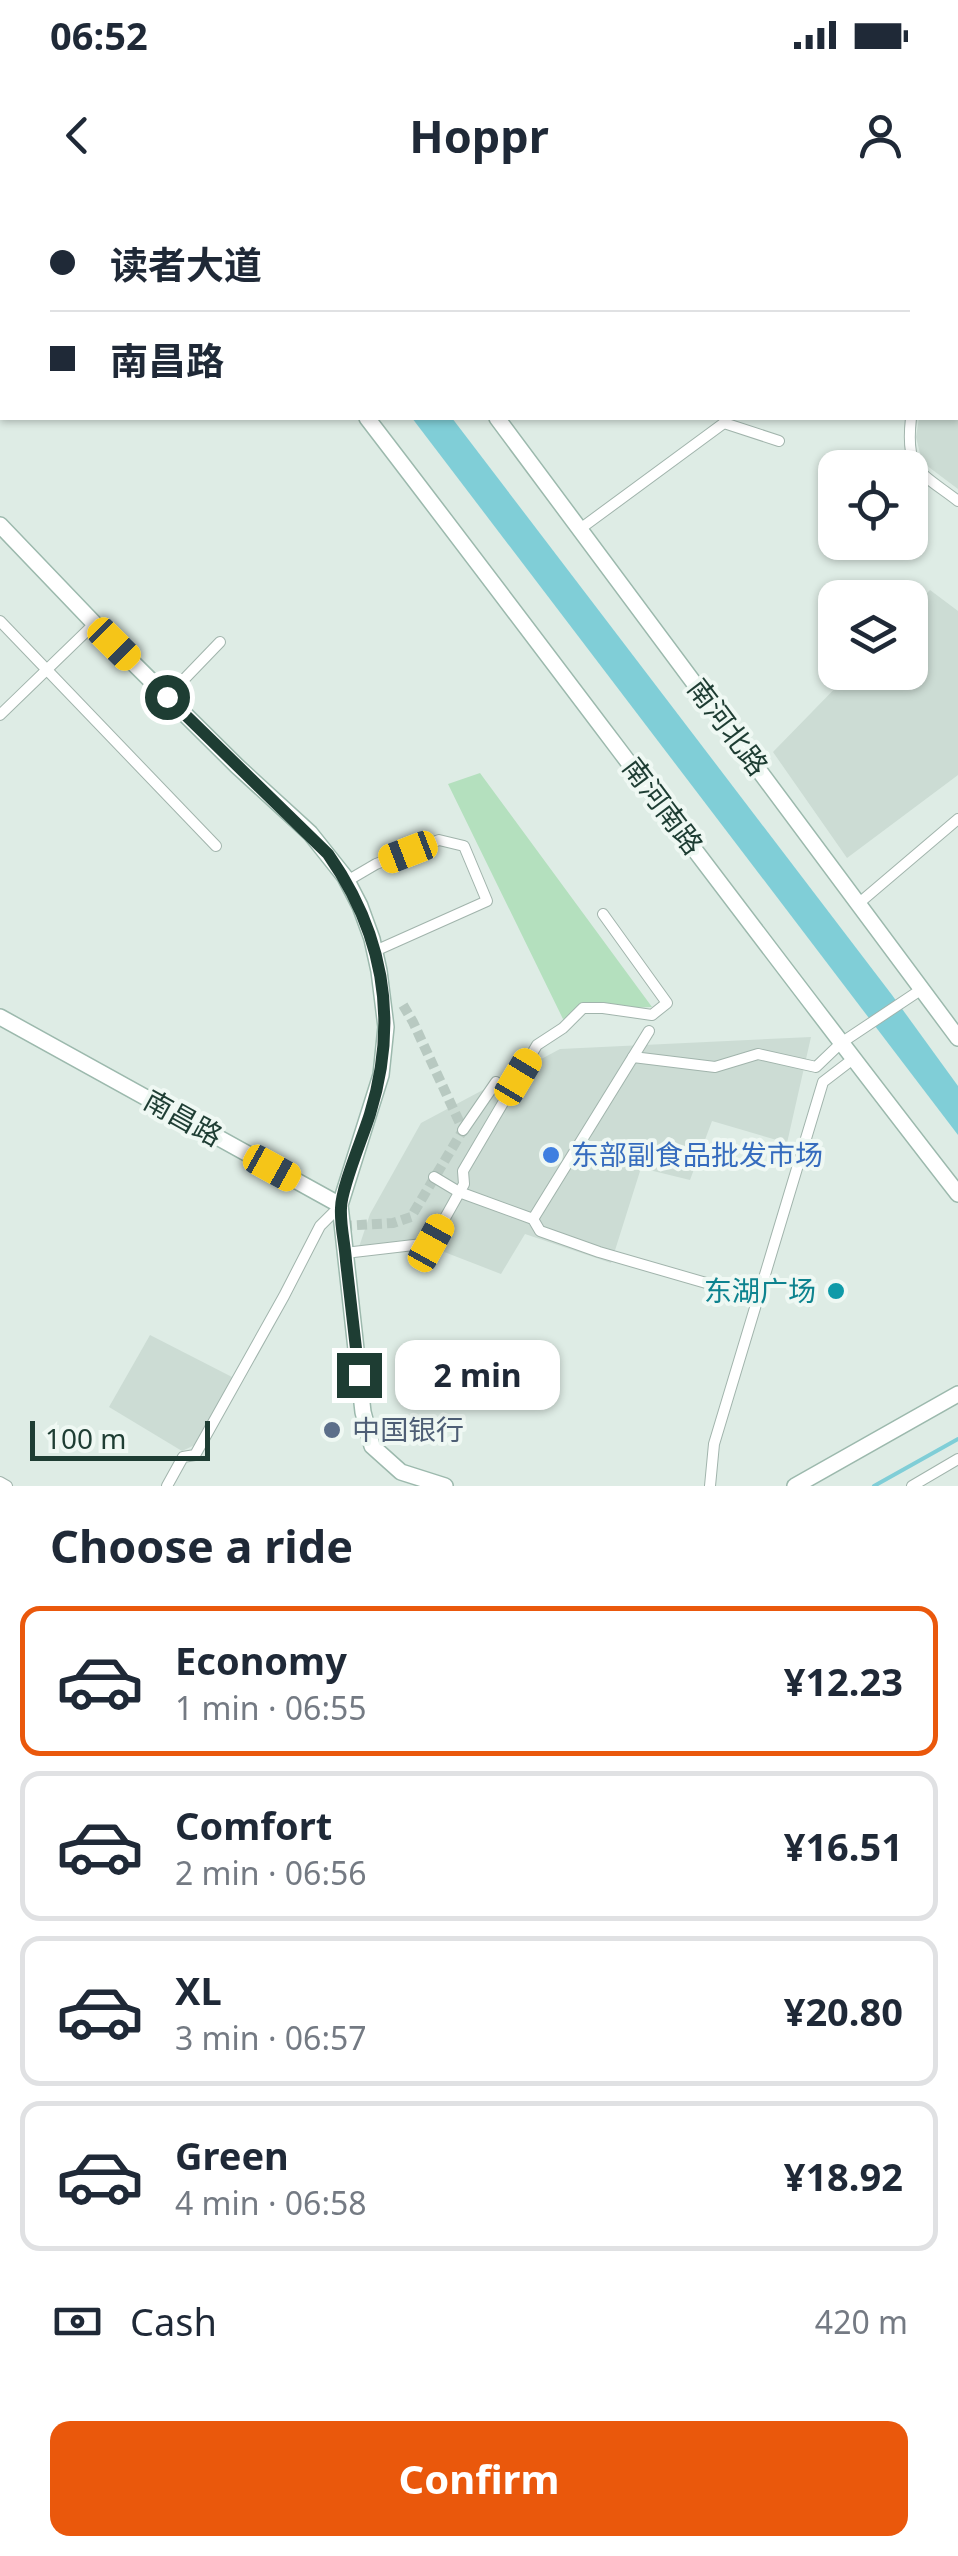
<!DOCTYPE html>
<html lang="en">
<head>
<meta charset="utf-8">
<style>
	body { margin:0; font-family:"Noto Sans","Noto Sans SC",sans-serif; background:#f2f2f3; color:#1f2937; height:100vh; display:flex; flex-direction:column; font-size:38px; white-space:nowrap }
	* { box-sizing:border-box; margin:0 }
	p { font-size:32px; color:#747a83 }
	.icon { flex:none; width:55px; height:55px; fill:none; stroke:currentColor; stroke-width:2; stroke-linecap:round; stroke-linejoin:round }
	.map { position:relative; height:1286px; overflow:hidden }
	.side { display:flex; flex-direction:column; background:#fff; flex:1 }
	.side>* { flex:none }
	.top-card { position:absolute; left:0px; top:0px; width:960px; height:220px; box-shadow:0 2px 8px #0004; display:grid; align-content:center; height:220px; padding:0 50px; background:#fff }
	.buttons { position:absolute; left:818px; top:250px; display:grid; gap:20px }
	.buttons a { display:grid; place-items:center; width:110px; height:110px; border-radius:20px; background:#fff; box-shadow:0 2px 8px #0004; font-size:50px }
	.scale { position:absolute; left:30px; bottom:25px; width:180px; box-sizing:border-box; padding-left:10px; border:5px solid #1e3d33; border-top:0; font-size:28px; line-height:35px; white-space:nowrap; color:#1e3d33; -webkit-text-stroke:8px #eff8f3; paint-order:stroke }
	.end { position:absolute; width:45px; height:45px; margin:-22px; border:12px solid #1e3d33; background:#fff; box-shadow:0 0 0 5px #fff }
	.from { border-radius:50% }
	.bubble { position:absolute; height:70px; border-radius:20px; background:#fff; box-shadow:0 2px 8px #0004; font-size:32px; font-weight:700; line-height:70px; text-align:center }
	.car { position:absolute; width:30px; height:60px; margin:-30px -15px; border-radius:12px; box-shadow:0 0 8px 2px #0007; background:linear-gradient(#f5c518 24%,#345 0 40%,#f5c518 0 76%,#345 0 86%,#f5c518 0) }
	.top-card b { display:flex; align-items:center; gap:35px; height:95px; font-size:38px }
	.top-card b+b { border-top:2px solid #e0e1e3 }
	.top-card i { width:25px; height:25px; background:#1f2937 }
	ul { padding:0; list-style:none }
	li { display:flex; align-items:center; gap:30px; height:150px; margin:0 20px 15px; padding:0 30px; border:5px solid #e0e1e3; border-radius:20px }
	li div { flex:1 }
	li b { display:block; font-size:38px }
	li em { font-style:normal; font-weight:700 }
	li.selected { border-color:#ea580c }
	li>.icon { width:90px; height:90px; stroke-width:1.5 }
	h2 { padding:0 50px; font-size:45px; line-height:120px }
	.pay { display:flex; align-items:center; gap:25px; height:110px; padding:0 50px; font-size:38px }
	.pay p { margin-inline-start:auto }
	.primary-button { display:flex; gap:20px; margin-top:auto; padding:20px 50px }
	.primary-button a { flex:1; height:115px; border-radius:20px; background:#ea580c; color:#fff; font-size:40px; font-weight:700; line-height:115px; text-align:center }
	.status { display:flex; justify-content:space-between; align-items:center; height:70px; padding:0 50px; background:#fff; direction:ltr }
	.status svg { height:28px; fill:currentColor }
	header { display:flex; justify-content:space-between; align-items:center; height:130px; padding:0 50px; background:#fff; font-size:45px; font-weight:700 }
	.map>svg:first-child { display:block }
	.built { fill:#ccdcd4 }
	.green { fill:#b4e0be }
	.water { fill:#80ced7 }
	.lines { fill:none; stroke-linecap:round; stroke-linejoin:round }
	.stream { stroke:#80ced7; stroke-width:4 }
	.street-tunnel { stroke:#b8c9c1; stroke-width:10; stroke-dasharray:10 5; stroke-linecap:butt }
	.street-casing { stroke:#a1b4ac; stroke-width:12 }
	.secondary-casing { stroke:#9cb9ad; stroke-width:18 }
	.street { stroke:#fff; stroke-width:10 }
	.secondary { stroke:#fff; stroke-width:15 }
	.route { stroke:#1e3d33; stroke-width:12 }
	.shop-dot { fill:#3f7fe0; stroke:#eff8f3; stroke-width:4 }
	.culture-dot { fill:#0f9aa8; stroke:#eff8f3; stroke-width:4 }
	.service-dot { fill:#5c6f8a; stroke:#eff8f3; stroke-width:4 }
	.labels { text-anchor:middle; stroke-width:8; stroke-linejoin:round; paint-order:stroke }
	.street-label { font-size:28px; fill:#1e3d33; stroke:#eff8f3 }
	.shop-label { font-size:28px; fill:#366cbe; stroke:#eff8f3; text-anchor:start }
	.culture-label { font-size:28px; fill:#0d838f; stroke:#eff8f3; text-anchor:end }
	.service-label { font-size:28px; fill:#4e5e75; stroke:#eff8f3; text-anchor:start }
</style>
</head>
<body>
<div class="status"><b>06:52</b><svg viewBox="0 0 49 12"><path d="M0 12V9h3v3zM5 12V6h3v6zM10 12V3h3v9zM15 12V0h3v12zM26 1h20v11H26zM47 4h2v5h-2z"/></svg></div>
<header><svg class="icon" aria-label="back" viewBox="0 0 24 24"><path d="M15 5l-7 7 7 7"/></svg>Hoppr<svg class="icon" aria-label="person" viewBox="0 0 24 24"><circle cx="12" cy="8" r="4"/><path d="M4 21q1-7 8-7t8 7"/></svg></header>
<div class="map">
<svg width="958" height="1286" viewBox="0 0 958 1286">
	<rect width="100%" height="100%" fill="#deece5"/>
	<g class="built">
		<polygon points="958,104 958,289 922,262 916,237 919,218 958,218"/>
		<polygon points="930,390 958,411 958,575 847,658 773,552 850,473 910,472 910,410"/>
		<polygon points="811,837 787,943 712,921 690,980 641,968 611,1063 525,1034 501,1074 434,1048 356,1056 370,1014 421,923 560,849"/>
		<polygon points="150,1135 234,1178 197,1244 182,1251 109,1207"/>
	</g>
	<polygon class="green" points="480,573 652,807 587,810 563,819 448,584"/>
	<polygon class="water" points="412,218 452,218 892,795 958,886 958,935"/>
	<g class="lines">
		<polyline class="stream" points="874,1286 958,1239"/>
		<polyline class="street-tunnel" points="342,1026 393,1023 411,1017 463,930 413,822 403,805"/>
		<g class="street-casing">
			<g id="street">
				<polyline points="920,0 924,2"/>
				<polyline points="19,2 22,0"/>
				<polyline points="824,2 826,0"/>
				<polyline points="0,20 2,18"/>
				<polyline points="958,21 958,22"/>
				<polyline points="0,209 2,207"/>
				<path d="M911,218C905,271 919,271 958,301"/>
				<polyline points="580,329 724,223 779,241"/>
				<polyline points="0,421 216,646"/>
				<polyline points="167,497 220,442"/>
				<polyline points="0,515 94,424"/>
				<polyline points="347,681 376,664 439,640 464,646 487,701 375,751"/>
				<polyline points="858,704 958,619"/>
				<polyline points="633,857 715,867 758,854 816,867 841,843 922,789"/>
				<polyline points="463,930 496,882"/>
				<polyline points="434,977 459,992 533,1019 540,1031 599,1052 758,1098"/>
				<polyline points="533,1019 649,831"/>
				<polyline points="345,1053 431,1043 464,984 463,971 537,845 563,828 583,808 603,808 652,815 667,803 603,714"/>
				<polyline points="0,1282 7,1286"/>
				<polyline points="167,1286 183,1257 195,1255 284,1096 320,1026 340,1006"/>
				<polyline points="710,1286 714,1244 823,882 853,859"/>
				<polyline points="912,1286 958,1259"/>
			</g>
		</g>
		<g class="secondary-casing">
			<g id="secondary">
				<polyline points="177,0 180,2"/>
				<polyline points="317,0 321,2"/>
				<polyline points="382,2 383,0"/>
				<path d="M367,218C565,476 758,737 958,994"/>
				<polyline points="497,218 958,838"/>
				<polyline points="0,325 114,444 237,566 310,633 345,677 360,706 372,739 379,771 386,827 381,875 340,1005 363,1212 372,1246 401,1272 445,1286"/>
				<polyline points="0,817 340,1005"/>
				<polyline points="795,1286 958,1194"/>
			</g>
		</g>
		<use href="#street" class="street"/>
		<use href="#secondary" class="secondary"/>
	</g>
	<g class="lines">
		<path class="route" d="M167,497L328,654C384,734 399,820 370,914C363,937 341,988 341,1008C340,1026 345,1044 346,1061C350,1099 355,1137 359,1175"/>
	</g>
	<circle class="shop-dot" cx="551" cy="955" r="10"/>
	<circle class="culture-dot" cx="836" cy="1091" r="10"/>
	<circle class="service-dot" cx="332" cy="1230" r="10"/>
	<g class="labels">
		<g class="street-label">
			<text transform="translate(728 527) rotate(53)" y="10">南河北路</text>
			<text transform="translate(663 606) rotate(53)" y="10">南河南路</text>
			<text transform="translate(183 918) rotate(29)" y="10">南昌路</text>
		</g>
		<g class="shop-label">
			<text x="571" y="965">东部副食品批发市场</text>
		</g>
		<g class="culture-label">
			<text x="816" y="1101">东湖广场</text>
		</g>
		<g class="service-label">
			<text x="352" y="1240">中国银行</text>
		</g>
	</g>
</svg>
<div class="buttons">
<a><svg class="icon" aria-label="locate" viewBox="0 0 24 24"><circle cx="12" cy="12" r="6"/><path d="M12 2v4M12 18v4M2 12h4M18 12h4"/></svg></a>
<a><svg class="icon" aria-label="layers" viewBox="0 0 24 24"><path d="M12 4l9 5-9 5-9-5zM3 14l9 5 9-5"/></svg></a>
</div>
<div class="scale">100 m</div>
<i class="end from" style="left:167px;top:497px"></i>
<i class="end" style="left:359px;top:1175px"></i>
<div class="bubble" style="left:395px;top:1140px;width:165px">2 min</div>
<i class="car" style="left:114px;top:444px;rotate:135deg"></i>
<i class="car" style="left:408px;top:652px;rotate:249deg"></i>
<i class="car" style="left:518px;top:877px;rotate:31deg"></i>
<i class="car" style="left:272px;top:968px;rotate:119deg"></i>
<i class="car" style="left:431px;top:1043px;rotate:29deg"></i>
<div class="top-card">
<b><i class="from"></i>读者大道</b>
<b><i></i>南昌路</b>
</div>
</div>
<section class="side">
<h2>Choose a ride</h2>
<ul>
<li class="selected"><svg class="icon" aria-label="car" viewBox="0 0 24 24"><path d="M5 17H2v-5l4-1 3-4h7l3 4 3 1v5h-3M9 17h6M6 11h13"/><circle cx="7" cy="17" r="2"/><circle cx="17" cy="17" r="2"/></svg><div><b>Economy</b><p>1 min · 06:55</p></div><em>¥12.23</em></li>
<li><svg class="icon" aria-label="car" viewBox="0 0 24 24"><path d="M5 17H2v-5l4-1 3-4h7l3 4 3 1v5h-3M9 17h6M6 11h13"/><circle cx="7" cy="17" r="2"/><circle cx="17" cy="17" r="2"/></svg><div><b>Comfort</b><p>2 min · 06:56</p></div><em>¥16.51</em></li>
<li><svg class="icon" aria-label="car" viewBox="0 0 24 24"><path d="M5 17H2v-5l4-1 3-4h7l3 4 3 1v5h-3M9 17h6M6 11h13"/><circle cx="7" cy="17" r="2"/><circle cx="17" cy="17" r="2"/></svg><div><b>XL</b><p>3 min · 06:57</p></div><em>¥20.80</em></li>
<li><svg class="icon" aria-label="car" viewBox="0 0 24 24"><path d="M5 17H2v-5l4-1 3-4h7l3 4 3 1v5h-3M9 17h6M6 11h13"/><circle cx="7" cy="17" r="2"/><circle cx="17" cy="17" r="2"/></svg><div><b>Green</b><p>4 min · 06:58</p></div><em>¥18.92</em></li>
</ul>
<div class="pay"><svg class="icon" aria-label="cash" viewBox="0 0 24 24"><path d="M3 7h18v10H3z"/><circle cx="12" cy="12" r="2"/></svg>Cash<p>420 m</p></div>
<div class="primary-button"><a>Confirm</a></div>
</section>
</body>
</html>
